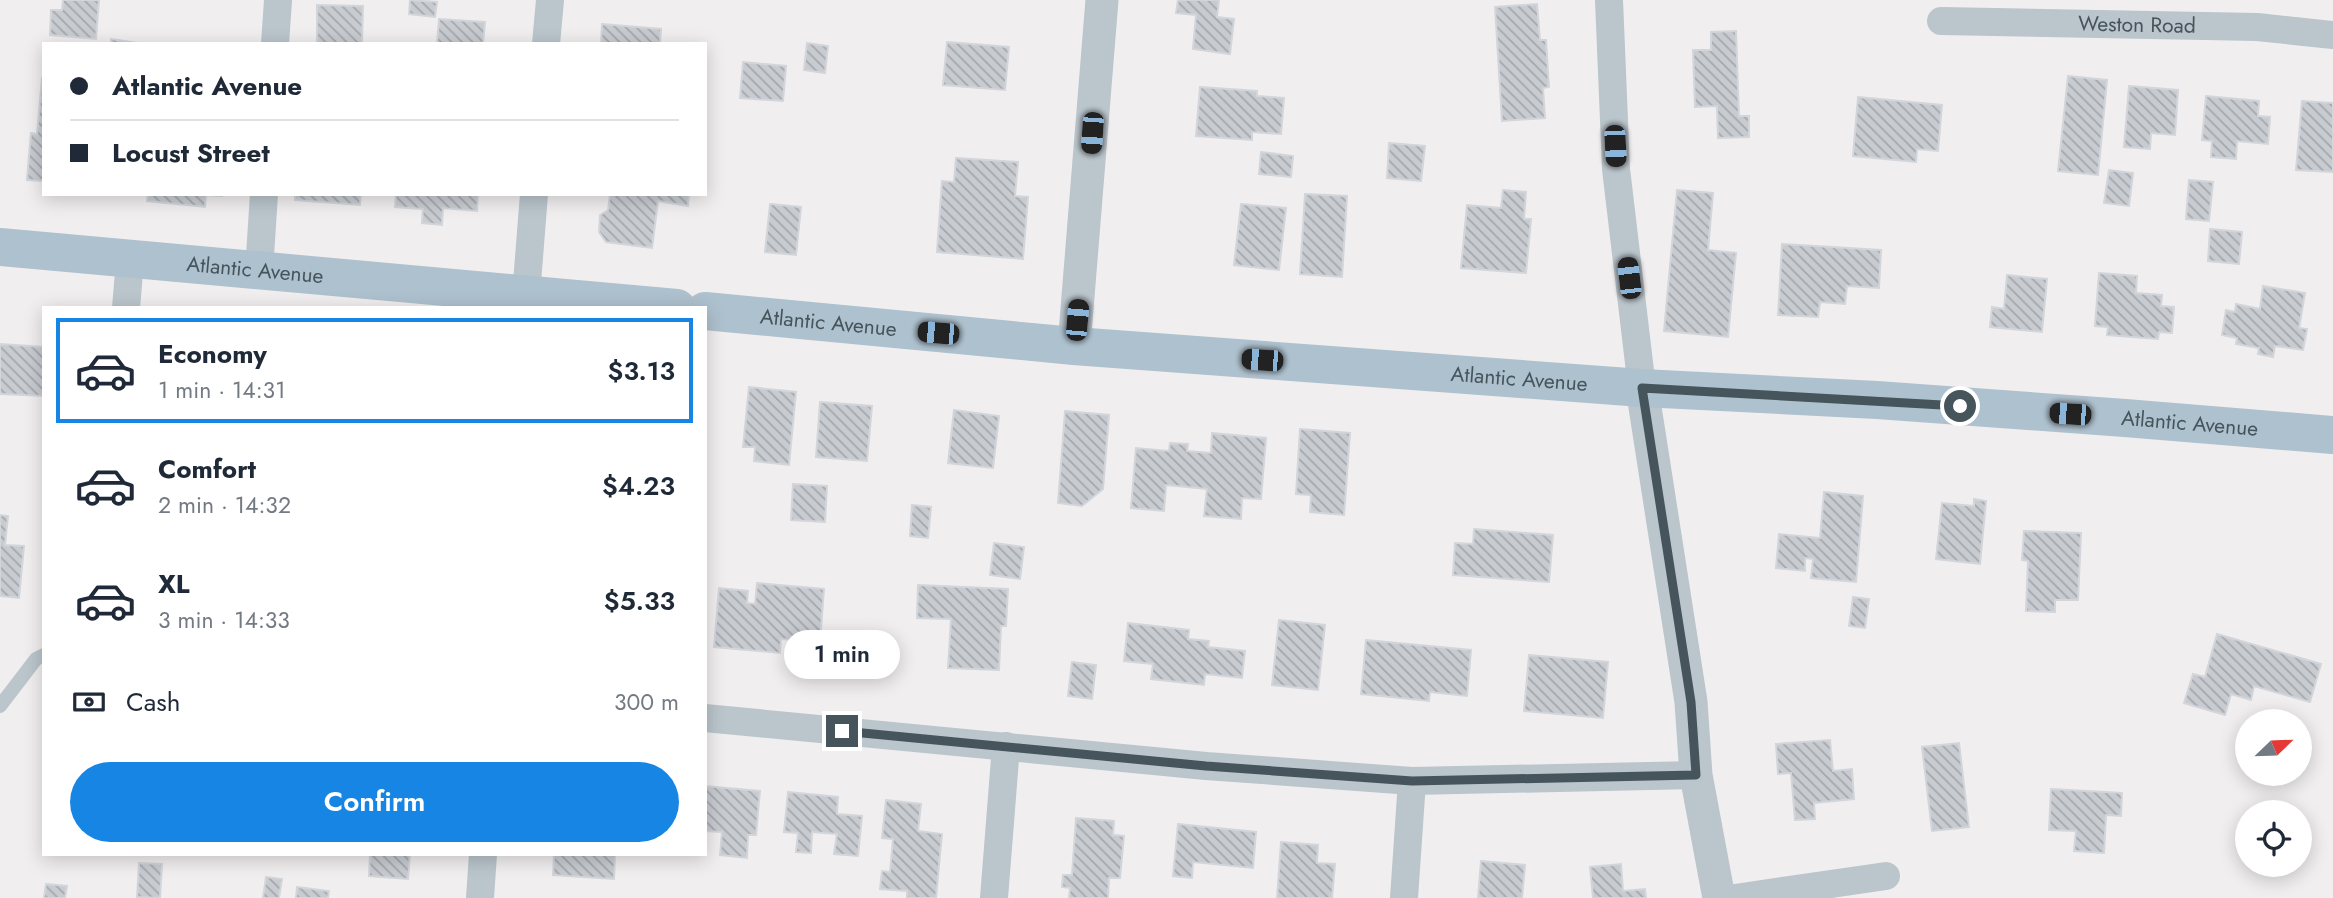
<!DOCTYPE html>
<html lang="en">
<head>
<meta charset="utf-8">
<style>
	body { margin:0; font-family:Jost,sans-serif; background:#f2f2f3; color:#1f2937; height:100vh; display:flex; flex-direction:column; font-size:26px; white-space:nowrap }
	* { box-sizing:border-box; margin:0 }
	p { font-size:23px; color:#747a83 }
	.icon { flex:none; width:38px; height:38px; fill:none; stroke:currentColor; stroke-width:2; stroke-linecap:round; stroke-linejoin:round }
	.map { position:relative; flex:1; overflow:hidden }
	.side { position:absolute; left:42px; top:306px; width:665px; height:550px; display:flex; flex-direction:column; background:#fff; border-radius:0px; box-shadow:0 4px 18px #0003 }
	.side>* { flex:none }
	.top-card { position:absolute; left:42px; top:42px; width:665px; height:154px; border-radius:0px; box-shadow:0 4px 18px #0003; display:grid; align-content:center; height:154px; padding:0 28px; background:#fff }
	.needle { width:46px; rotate:67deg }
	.controls { position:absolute; left:2235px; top:709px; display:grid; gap:14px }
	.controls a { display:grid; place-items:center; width:77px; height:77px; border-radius:50%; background:#fff; box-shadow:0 4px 18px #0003; font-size:35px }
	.end { position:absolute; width:32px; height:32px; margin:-16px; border:9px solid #46545c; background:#fff; box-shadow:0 0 0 4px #fff }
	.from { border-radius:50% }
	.bubble { position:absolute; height:49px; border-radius:24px; background:#fff; box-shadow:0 4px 18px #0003; font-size:23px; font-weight:600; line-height:49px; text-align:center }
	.car { position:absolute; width:21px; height:42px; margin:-21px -10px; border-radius:9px; box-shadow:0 0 5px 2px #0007; background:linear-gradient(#222 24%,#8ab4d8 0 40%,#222 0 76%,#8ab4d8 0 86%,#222 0) }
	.top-card b { display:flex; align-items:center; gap:24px; height:66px; font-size:26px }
	.top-card b+b { border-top:2px solid #e0e1e3 }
	.top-card i { width:18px; height:18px; background:#1f2937 }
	ul { padding:12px 0 0; list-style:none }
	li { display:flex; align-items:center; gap:21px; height:105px; margin:0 14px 10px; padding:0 14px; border:4px solid transparent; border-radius:0px }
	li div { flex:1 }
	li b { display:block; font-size:26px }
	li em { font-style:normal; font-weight:600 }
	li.on { border-color:#1785e3 }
	li>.icon { width:63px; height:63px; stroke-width:1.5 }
	.pay { display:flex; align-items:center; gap:18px; height:77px; padding:0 28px; font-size:26px }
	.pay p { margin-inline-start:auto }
	.cta { display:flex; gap:14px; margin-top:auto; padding:14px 28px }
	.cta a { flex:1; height:80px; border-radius:42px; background:#1785e3; color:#fff; font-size:28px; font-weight:600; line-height:80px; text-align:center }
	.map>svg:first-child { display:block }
	.building { fill:url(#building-back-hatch); stroke:#d2d5da; stroke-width:2 }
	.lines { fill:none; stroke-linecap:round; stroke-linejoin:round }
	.service { stroke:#bac5cc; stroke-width:14 }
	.minor { stroke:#bac5cc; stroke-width:28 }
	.tertiary { stroke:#bac5cc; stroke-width:33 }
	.primary { stroke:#aec1ce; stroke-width:38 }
	.route { stroke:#46545c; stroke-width:9 }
	.labels { text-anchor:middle; stroke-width:5; stroke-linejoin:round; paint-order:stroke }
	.street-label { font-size:21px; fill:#46545c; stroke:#fff }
</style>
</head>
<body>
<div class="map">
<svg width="2333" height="898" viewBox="0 0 2333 898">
	<defs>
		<pattern id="building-back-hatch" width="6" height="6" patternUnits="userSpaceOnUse" patternTransform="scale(1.75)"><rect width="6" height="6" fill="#c8ccd1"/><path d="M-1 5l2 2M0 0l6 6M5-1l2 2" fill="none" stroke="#a4a8ad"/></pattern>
	</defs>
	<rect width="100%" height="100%" fill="#f1eeef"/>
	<g class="building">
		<polygon points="63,0 99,0 96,39 50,35 51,10 62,10"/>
		<polygon points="410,0 437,2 435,17 409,14"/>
		<polygon points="1178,0 1219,0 1217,17 1234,19 1230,54 1193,49 1196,15 1176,13"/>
		<polygon points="1537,4 1540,40 1546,40 1549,87 1543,88 1545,118 1502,121 1495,7"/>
		<polygon points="317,5 363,6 362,44 317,44"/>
		<polygon points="439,19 485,22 483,44 437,44"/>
		<polygon points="602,24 661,29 660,44 601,44"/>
		<polygon points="1736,31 1739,116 1749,116 1749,137 1718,138 1717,106 1695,107 1693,50 1711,50 1711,32"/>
		<polygon points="111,39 144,44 111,44"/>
		<polygon points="947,42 1009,47 1005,90 943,85"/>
		<polygon points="807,43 828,46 825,73 804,70"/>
		<polygon points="743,62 786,66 783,101 740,98"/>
		<polygon points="2068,76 2107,80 2098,175 2058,171"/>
		<polygon points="42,78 44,78 44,181 27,180 31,133 37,134"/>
		<polygon points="2129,86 2178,90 2175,135 2151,133 2150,149 2124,147"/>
		<polygon points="1200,87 1257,91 1257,96 1284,98 1281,134 1252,132 1252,140 1196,136"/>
		<polygon points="2206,96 2259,101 2258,116 2270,117 2268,144 2237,141 2236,159 2211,157 2212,141 2202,140"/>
		<polygon points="1858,97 1942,105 1938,151 1917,149 1916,162 1853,156"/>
		<polygon points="2302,101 2333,103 2333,172 2296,170"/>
		<polygon points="1389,143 1425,146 1421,181 1387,178"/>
		<polygon points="1261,152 1293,156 1291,177 1259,174"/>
		<polygon points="956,158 1018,162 1015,196 1028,197 1023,259 937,252 942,181 954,182"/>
		<polygon points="2109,170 2133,173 2129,206 2104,203"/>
		<polygon points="2189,180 2213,182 2209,221 2186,219"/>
		<polygon points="1503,190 1526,192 1524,219 1531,219 1526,273 1461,268 1467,205 1501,208"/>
		<polygon points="1677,190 1713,193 1708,250 1736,253 1728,337 1664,331"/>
		<polygon points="148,194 223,194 222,196 206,195 205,207 147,201"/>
		<polygon points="295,194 361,194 360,205 295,200"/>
		<polygon points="396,194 478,194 477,211 443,208 442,225 422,223 423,209 395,207"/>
		<polygon points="610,194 689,194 688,206 658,201 652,248 606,242 599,232 600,215 608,210"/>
		<polygon points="1305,194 1347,196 1342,277 1300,274"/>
		<polygon points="770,204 801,207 796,255 765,252"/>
		<polygon points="1241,204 1286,208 1279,270 1234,265"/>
		<polygon points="2210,229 2242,232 2239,264 2208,261"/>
		<polygon points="1782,244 1881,250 1879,288 1847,286 1845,304 1820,302 1818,317 1778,315"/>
		<polygon points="2099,273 2137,276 2136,293 2162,295 2161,306 2174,307 2172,333 2159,332 2158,339 2107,335 2108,327 2095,326"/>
		<polygon points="2007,275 2047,279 2042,332 1990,327 1992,307 2004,309"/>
		<polygon points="2263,286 2305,293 2299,328 2307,329 2303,350 2275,346 2273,357 2258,354 2259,348 2236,344 2237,338 2222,335 2226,310 2235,312 2236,304 2260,309"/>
		<polygon points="0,344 44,347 44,396 0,394"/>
		<polygon points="749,387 796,392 789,465 754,461 755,447 743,447"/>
		<polygon points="820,402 872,406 867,461 816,457"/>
		<polygon points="954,410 999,416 993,468 948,463"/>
		<polygon points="1065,411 1109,415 1103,489 1082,506 1058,503"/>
		<polygon points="1300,429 1350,433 1344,515 1310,512 1311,495 1296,494"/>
		<polygon points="1212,433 1266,438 1261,499 1242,498 1241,519 1204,516 1207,489 1166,485 1164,511 1131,508 1136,448 1169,451 1170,443 1188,444 1187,451 1211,453"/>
		<polygon points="793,484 827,486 825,522 791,520"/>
		<polygon points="1824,492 1863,496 1856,582 1811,578 1813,559 1805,558 1805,571 1776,568 1779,534 1820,538"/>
		<polygon points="1974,499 1986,501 1980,564 1936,559 1942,503 1974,506"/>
		<polygon points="912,505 931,507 928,538 910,536"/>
		<polygon points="0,515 8,516 5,545 24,546 19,598 0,596"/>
		<polygon points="1474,529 1553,535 1549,582 1453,575 1455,543 1473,544"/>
		<polygon points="2024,531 2081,533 2078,600 2055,600 2055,612 2026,611 2028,561 2022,560"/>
		<polygon points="994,543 1024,547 1020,579 990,575"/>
		<polygon points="757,583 824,589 820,642 781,639 780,653 714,647 719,588 748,591 747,603 755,604"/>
		<polygon points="918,585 1008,589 1006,626 1001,626 999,670 948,668 951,619 917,618"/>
		<polygon points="1853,597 1869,599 1865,628 1849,626"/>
		<polygon points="1279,620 1325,625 1318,690 1272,685"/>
		<polygon points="1128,623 1189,630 1188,639 1209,641 1208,647 1245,651 1242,678 1205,674 1204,685 1151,679 1153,664 1124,661"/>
		<polygon points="2217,634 2321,664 2310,702 2254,686 2251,700 2231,694 2225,715 2184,703 2193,674 2205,677"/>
		<polygon points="1366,640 1471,650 1467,696 1430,692 1429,701 1361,694"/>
		<polygon points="1529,655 1608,662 1603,718 1524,711"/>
		<polygon points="1072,662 1096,665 1092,699 1068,696"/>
		<polygon points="1830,740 1833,771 1852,769 1854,799 1814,803 1815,819 1795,820 1791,773 1778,774 1776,744"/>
		<polygon points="1959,743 1969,827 1932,831 1922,747"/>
		<polygon points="705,786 760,791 756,835 748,835 747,858 720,855 722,832 705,831"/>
		<polygon points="2051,789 2122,793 2121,816 2106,815 2104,853 2074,851 2076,831 2049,830"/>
		<polygon points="788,792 838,797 837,814 862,816 858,856 834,854 837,834 812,832 811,853 796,852 798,833 784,832"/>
		<polygon points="886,800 921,804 918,831 942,834 936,898 907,898 907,891 880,889 882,871 890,872 893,839 882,838"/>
		<polygon points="1076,818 1114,821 1113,835 1124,836 1120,878 1109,878 1108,898 1069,898 1070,888 1062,887 1063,875 1072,875"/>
		<polygon points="1178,824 1256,832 1253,868 1193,862 1192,878 1173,876"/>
		<polygon points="1281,842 1318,845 1317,863 1335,864 1332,898 1277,898"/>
		<polygon points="370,854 410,854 408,879 369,876"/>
		<polygon points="554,854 615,854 614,879 553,875"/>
		<polygon points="1481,861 1525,865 1522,898 1478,898"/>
		<polygon points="139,863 162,864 160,898 137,897"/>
		<polygon points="1621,864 1623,891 1645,889 1646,898 1593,898 1590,867"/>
		<polygon points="266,877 282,879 279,898 263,898"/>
		<polygon points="46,884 67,886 65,898 44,898"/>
		<polygon points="297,887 329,891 328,898 296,898"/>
	</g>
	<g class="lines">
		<polyline class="service" points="0,706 36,659 44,655"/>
		<g class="minor">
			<polyline points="1609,0 1616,169 1642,388"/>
			<path id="s1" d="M1941,21L2257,27L2333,35"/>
			<polyline points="275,44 278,0"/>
			<polyline points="546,44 550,0"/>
			<polyline points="259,271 264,194"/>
			<polyline points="126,308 130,260"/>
			<polyline points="525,308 534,194"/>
			<polyline points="705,718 1206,766 1412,781 1696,775"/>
			<polyline points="480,898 483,854"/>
			<polyline points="994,898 1006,746"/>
			<polyline points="1404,898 1412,781"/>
			<polyline points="1735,898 1886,876"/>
		</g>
		<g class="tertiary">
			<polyline points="1074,346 1102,0"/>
			<polyline points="1642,388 1691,702 1696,775 1719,898"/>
		</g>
		<g class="primary">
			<path id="s2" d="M0,247L677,308"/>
			<path id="s3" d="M705,311L1074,346L1642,388L1877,400L2125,418L2333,435"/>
		</g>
	</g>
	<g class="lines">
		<polyline class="route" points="842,731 1206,766 1412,781 1696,775 1691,702 1642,388 1960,406"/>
	</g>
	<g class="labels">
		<g class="street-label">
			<text dy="7" stroke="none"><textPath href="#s1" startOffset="196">Weston Road</textPath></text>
			<text dy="7" stroke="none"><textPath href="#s2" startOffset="256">Atlantic Avenue</textPath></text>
			<text dy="7" stroke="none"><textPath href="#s3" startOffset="124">Atlantic Avenue</textPath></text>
			<text dy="7" stroke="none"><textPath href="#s3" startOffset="817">Atlantic Avenue</textPath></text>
			<text dy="7" stroke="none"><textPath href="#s3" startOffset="1489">Atlantic Avenue</textPath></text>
		</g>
	</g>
</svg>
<div class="controls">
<a><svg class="needle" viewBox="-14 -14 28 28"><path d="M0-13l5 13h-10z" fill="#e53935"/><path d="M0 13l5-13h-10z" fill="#747a83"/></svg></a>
<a><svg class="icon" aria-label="locate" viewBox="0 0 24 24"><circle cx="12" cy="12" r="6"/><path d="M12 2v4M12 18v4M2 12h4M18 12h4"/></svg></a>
</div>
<i class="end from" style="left:1960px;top:406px"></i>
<i class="end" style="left:842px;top:731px"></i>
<div class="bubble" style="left:784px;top:630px;width:116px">1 min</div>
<i class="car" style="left:1092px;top:133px;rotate:184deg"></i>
<i class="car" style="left:1615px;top:146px;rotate:177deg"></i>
<i class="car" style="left:1629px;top:278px;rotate:353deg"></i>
<i class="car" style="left:1077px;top:320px;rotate:5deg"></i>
<i class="car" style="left:938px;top:333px;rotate:275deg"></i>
<i class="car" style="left:1262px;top:360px;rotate:274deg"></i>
<i class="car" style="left:2070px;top:414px;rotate:274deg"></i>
<div class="top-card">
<b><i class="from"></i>Atlantic Avenue</b>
<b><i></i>Locust Street</b>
</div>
<section class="side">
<ul>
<li class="on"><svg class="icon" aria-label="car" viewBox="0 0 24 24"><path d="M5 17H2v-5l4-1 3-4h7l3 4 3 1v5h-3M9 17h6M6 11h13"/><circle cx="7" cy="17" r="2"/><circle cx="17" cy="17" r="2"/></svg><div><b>Economy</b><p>1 min · 14:31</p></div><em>$3.13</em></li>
<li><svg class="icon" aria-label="car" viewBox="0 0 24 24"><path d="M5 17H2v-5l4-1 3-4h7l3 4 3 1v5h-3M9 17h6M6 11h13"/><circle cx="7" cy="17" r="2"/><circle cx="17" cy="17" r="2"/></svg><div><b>Comfort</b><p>2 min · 14:32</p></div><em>$4.23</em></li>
<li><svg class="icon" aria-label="car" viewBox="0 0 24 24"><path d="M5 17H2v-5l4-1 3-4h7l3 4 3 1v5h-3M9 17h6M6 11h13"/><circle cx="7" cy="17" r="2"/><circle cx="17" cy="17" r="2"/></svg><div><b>XL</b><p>3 min · 14:33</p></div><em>$5.33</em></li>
</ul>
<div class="pay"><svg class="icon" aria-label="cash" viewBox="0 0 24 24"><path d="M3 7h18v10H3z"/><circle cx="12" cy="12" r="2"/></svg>Cash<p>300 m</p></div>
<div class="cta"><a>Confirm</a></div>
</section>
</div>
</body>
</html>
